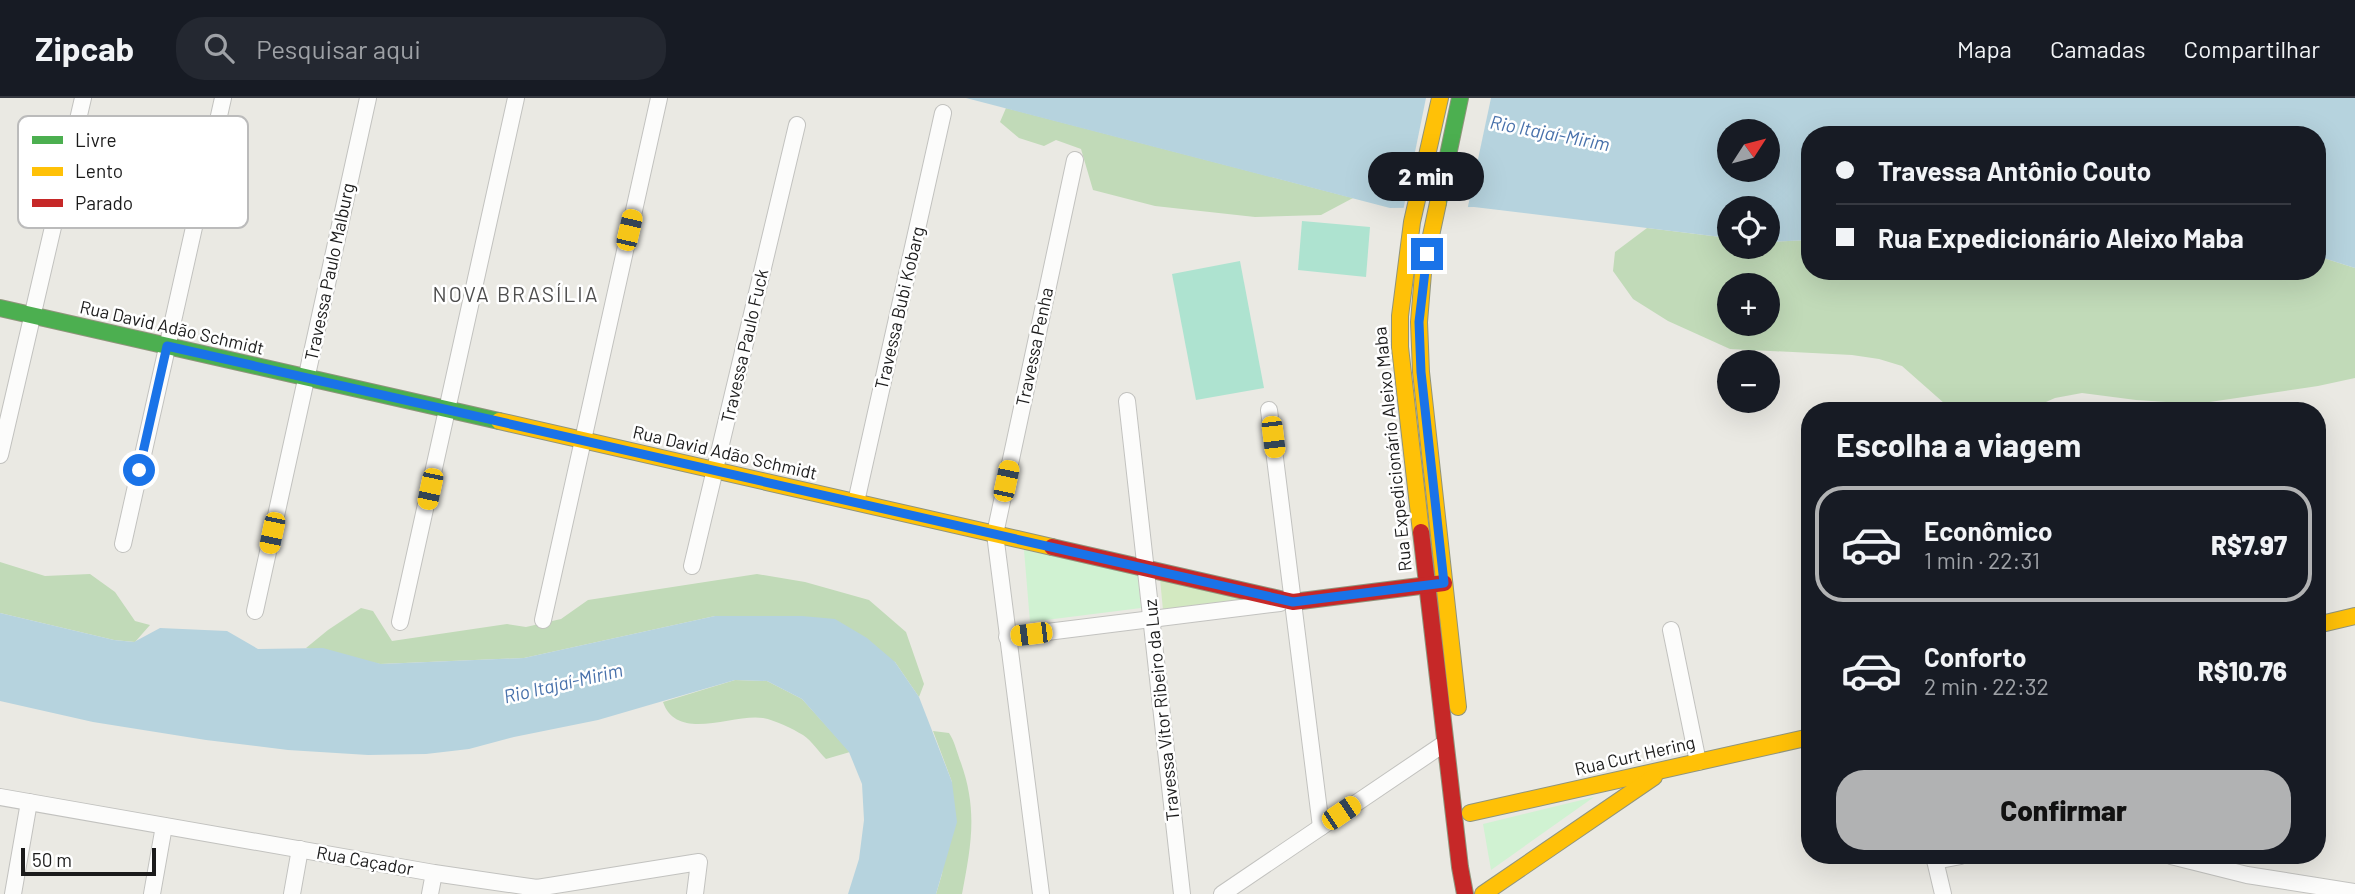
<!DOCTYPE html>
<html lang="pt">
<head>
<meta charset="utf-8">
<style>
	body { margin:0; font-family:Barlow,sans-serif; background:#242831; color:#f1f3f6; height:100vh; display:flex; flex-direction:column; font-size:26px; white-space:nowrap }
	* { box-sizing:border-box; margin:0 }
	p { font-size:23px; color:#9ea1a6 }
	.icon { flex:none; width:38px; height:38px; fill:none; stroke:currentColor; stroke-width:2; stroke-linecap:round; stroke-linejoin:round }
	.map { position:relative; flex:1; overflow:hidden }
	.drawer { position:absolute; left:1801px; top:304px; width:525px; height:462px; display:flex; flex-direction:column; background:#171b24; border-radius:28px; box-shadow:0 7px 28px #0002 }
	.drawer>* { flex:none }
	.top-card { position:absolute; left:1801px; top:28px; width:525px; height:154px; border-radius:28px; box-shadow:0 7px 28px #0002; display:grid; align-content:center; height:154px; padding:0 35px; background:#171b24 }
	.needle { width:46px; rotate:54deg }
	.controls { position:absolute; left:1717px; top:21px; display:grid; gap:14px }
	.controls a { display:grid; place-items:center; width:63px; height:63px; border-radius:50%; background:#171b24; box-shadow:0 7px 28px #0002; font-size:35px }
	.scale { position:absolute; left:21px; bottom:18px; width:135px; box-sizing:border-box; padding-left:7px; border:4px solid #1b1b1b; border-top:0; font-size:19px; line-height:24px; white-space:nowrap; color:#1b1b1b; -webkit-text-stroke:5px #fff; paint-order:stroke }
	.end { position:absolute; width:32px; height:32px; margin:-16px; border:9px solid #1a73e8; background:#fff; box-shadow:0 0 0 4px #fff }
	.from { border-radius:50% }
	.bubble { position:absolute; height:49px; border-radius:24px; background:#171b24; box-shadow:0 7px 28px #0002; font-size:23px; font-weight:800; line-height:49px; text-align:center }
	.car { position:absolute; width:21px; height:42px; margin:-21px -10px; border-radius:9px; box-shadow:0 0 5px 2px #0007; background:linear-gradient(#f5c518 24%,#345 0 40%,#f5c518 0 76%,#345 0 86%,#f5c518 0) }
	.top-card b { display:flex; align-items:center; gap:24px; height:66px; font-size:26px }
	.top-card b+b { border-top:2px solid #363941 }
	.top-card i { width:18px; height:18px; background:#f1f3f6 }
	ul { padding:0; list-style:none }
	li { display:flex; align-items:center; gap:21px; height:116px; margin:0 14px 10px; padding:0 21px; border:4px solid transparent; border-radius:28px }
	li div { flex:1 }
	li b { display:block; font-size:26px }
	li em { font-style:normal; font-weight:800 }
	li.on { border-color:#b1b2b3 }
	li>.icon { width:63px; height:63px; stroke-width:1.5 }
	h2 { padding:0 35px; font-size:32px; line-height:84px }
	.primary-button { display:flex; gap:14px; margin-top:auto; padding:14px 35px }
	.primary-button a { flex:1; height:80px; border-radius:28px; background:#b1b2b3; color:#111; font-size:28px; font-weight:800; line-height:80px; text-align:center }
	header { display:flex; align-items:center; gap:42px; box-sizing:border-box; height:98px; padding:0 35px; background:#171b24; border-bottom:2px solid #363941 }
	header strong { font-size:33px }
	nav { display:flex; gap:38px; margin-inline-start:auto; font-size:24px }
	.search { width:490px; height:63px; background:#242831; display:flex; align-items:center; gap:18px; box-sizing:border-box; padding:0 24px; border-radius:28px; color:#9ea1a6; font-size:26px }
	.map>svg:first-child { display:block }
	.grass { fill:#d3e9c1 }
	.forest { fill:#c1dab8; fill-rule:evenodd }
	.park { fill:#d0f2d2 }
	.pitch { fill:#aee3d0 }
	.water { fill:#b6d3de; fill-rule:evenodd }
	.pier { fill:#eae9e3 }
	.lines { fill:none; stroke-linecap:round; stroke-linejoin:round }
	.street-casing { stroke:#c2c2bf; stroke-width:18 }
	.fast-casing { stroke:#90947c; stroke-width:18 }
	.slow-casing { stroke:#90947c; stroke-width:18 }
	.jam-casing { stroke:#90947c; stroke-width:18 }
	.street { stroke:#fcfcfb; stroke-width:16 }
	.fast { stroke:#4caf50; stroke-width:16 }
	.slow { stroke:#ffc107; stroke-width:16 }
	.jam { stroke:#c62828; stroke-width:16 }
	.route { stroke:#1a73e8; stroke-width:9 }
	.labels { text-anchor:middle; stroke-width:5; stroke-linejoin:round; paint-order:stroke }
	.street-label { font-size:18px; fill:#1b1b1b; stroke:#fff }
	.water-label { font-size:19px; font-style:italic; fill:#4871ab; stroke:#fff }
	.quarter-label { font-size:21px; letter-spacing:2px; fill:#4e4e4e; stroke:#fff }
	.key { fill:#fff; stroke:#bbb; stroke-width:2 }
	.key-label { font-size:19px; fill:#1b1b1b }
</style>
</head>
<body>
<header>
<strong>Zipcab</strong>
<div class="search"><svg class="icon" aria-label="search" viewBox="0 0 24 24"><circle cx="10" cy="10" r="6"/><path d="M15 15l6 6"/></svg>Pesquisar aqui</div>
<nav><a>Mapa</a><a>Camadas</a><a>Compartilhar</a></nav>
</header>
<div class="map">
<svg width="2355" height="796" viewBox="0 0 2355 796">
	<rect width="100%" height="100%" fill="#eae9e3"/>
	<polygon class="grass" points="1160,481 1251,501 1163,512"/>
	<g class="forest">
		<polygon points="1006,10 1353,100 1321,117 1255,119 1155,108 1093,92 1081,51 1056,42 1044,48 1019,40 1000,24"/>
		<path d="M1647,130L1729,140V149H1768V144L1809,142L1810,173H2317V158L2355,170V280L2318,288L2196,306L2136,302L2082,295L2055,300L2026,313H1953L1902,268L1879,261L1852,257L1730,251L1668,223L1633,201L1613,173L1615,154ZM1729,187H1768V226H1729Z"/>
		<polygon points="0,464 45,478 90,476 115,494 135,523 150,527 135,544 114,542 0,515"/>
		<polygon points="757,476 805,484 869,502 906,534 924,586 919,599 895,564 715,518 524,560 380,566 306,550 328,532 361,510 373,513 392,543 507,526 526,529 561,521 588,502"/>
		<path d="M735,582L767,583L802,601L850,654L826,661C819,654 812,643 803,637C793,631 775,622 763,620C734,615 677,645 663,604Z"/>
		<path d="M933,633L949,635C955,644 957,655 961,665C978,713 971,748 962,796H936L942,776L952,684Z"/>
	</g>
	<g class="park">
		<polygon points="1024,452 1138,476 1141,510 1030,524"/>
		<polygon points="1594,699 1491,772 1483,726"/>
	</g>
	<g class="pitch">
		<polygon points="1302,123 1370,129 1366,179 1298,172"/>
		<polygon points="1240,163 1264,290 1196,302 1172,176"/>
	</g>
	<g class="water">
		<path d="M966,0H2355V170L2317,158V37H1810L1809,142L1768,144V110H1729V140L1474,109L1390,110ZM1729,33H1768V72H1729Z"/>
		<polygon points="0,515 114,542 134,544 160,530 227,533 258,551 323,550 381,566 524,560 715,518 802,518 835,521 867,540 895,564 919,599 952,684 957,724 936,796 848,796 859,761 864,722 862,686 849,654 802,601 767,583 735,582 598,622 514,639 469,651 426,656 368,657 288,652 206,642 93,624 0,603"/>
	</g>
	<polygon class="pier" points="1426,0 1491,0 1467,113 1403,113"/>
	<g class="lines">
		<g class="street-casing">
			<g id="street">
				<polyline points="1127,303 1182,796"/>
				<polyline points="1269,312 1321,729"/>
				<polyline points="0,357 83,0"/>
				<polyline points="856,404 943,15"/>
				<polyline points="123,446 223,0"/>
				<polyline points="692,468 797,27"/>
				<polyline points="255,513 368,0"/>
				<polyline points="543,522 659,0"/>
				<polyline points="400,524 516,0"/>
				<polyline points="1671,532 1698,664"/>
				<polyline points="1007,539 1280,505"/>
				<polyline points="0,699 434,775 537,790 699,764 695,796"/>
				<polyline points="1934,758 1943,796"/>
				<polyline points="2171,758 2247,777 2355,794"/>
				<polyline points="1935,763 1961,758"/>
				<polyline points="13,796 29,704"/>
				<polyline points="152,796 164,728"/>
				<polyline points="292,796 300,751"/>
				<polyline points="430,796 434,775"/>
				<polyline points="1041,796 995,436 1075,62"/>
				<polyline points="1222,796 1445,645"/>
			</g>
		</g>
		<g class="fast-casing">
			<g id="fast">
				<polyline points="1438,105 1460,0"/>
				<polyline points="0,210 499,323"/>
			</g>
		</g>
		<g class="slow-casing">
			<g id="slow">
				<polyline points="1438,105 1423,175 1419,224 1421,274 1458,609"/>
				<polyline points="499,323 1052,449"/>
				<polyline points="1421,434 1400,249 1400,218 1412,124 1440,0"/>
				<polyline points="2317,527 2355,518"/>
				<polyline points="1470,715 1810,639"/>
				<polyline points="1483,796 1654,679"/>
			</g>
		</g>
		<g class="jam-casing">
			<g id="jam">
				<polyline points="1421,434 1460,769 1465,796"/>
				<polyline points="1052,449 1293,504 1444,485"/>
			</g>
		</g>
		<use href="#street" class="street"/>
		<use href="#fast" class="fast"/>
		<use href="#slow" class="slow"/>
		<use href="#jam" class="jam"/>
	</g>
	<g class="lines">
		<polyline class="route" points="139,372 167,248 1293,504 1444,485 1421,274 1419,224 1427,156"/>
	</g>
	<g class="labels">
		<g class="street-label">
			<text transform="translate(330 174) rotate(-78)" y="6">Travessa Paulo Malburg</text>
			<text transform="translate(900 210) rotate(-77)" y="6">Travessa Bubi Kobarg</text>
			<text transform="translate(172 230) rotate(13)" y="6">Rua David Adão Schmidt</text>
			<text transform="translate(745 248) rotate(-77)" y="6">Travessa Paulo Fuck</text>
			<text transform="translate(1035 249) rotate(-78)" y="6">Travessa Penha</text>
			<text transform="translate(1393 351) rotate(-96)" y="6">Rua Expedicionário Aleixo Maba</text>
			<text transform="translate(725 355) rotate(13)" y="6">Rua David Adão Schmidt</text>
			<text transform="translate(1162 612) rotate(-96)" y="6">Travessa Vítor Ribeiro da Luz</text>
			<text transform="translate(1635 658) rotate(-13)" y="6">Rua Curt Hering</text>
			<text transform="translate(365 763) rotate(10)" y="6">Rua Caçador</text>
		</g>
		<g class="water-label">
			<text transform="translate(1550 35) rotate(11)" y="7">Rio Itajaí-Mirim</text>
			<text transform="translate(563 585) rotate(-13)" y="7">Rio Itajaí-Mirim</text>
		</g>
		<g class="quarter-label">
			<text x="516" y="204">NOVA BRASÍLIA</text>
		</g>
	</g>
	<rect x="18" y="18" width="230" height="112" rx="10" class="key"/>
	<rect x="32" y="38" width="31" height="8" fill="#4caf50"/>
	<rect x="32" y="69" width="31" height="9" fill="#ffc107"/>
	<rect x="32" y="101" width="31" height="8" fill="#c62828"/>
	<g class="key-label">
		<text x="75" y="49">Livre</text>
		<text x="75" y="80">Lento</text>
		<text x="75" y="112">Parado</text>
	</g>
</svg>
<div class="controls">
<a><svg class="needle" viewBox="-14 -14 28 28"><path d="M0-13l5 13h-10z" fill="#e53935"/><path d="M0 13l5-13h-10z" fill="#9ea1a6"/></svg></a>
<a><svg class="icon" aria-label="locate" viewBox="0 0 24 24"><circle cx="12" cy="12" r="6"/><path d="M12 2v4M12 18v4M2 12h4M18 12h4"/></svg></a>
<a>+</a>
<a>−</a>
</div>
<div class="scale">50 m</div>
<i class="end from" style="left:139px;top:372px"></i>
<i class="end" style="left:1427px;top:156px"></i>
<div class="bubble" style="left:1368px;top:54px;width:116px">2 min</div>
<i class="car" style="left:629px;top:132px;rotate:13deg"></i>
<i class="car" style="left:1273px;top:339px;rotate:173deg"></i>
<i class="car" style="left:1006px;top:383px;rotate:12deg"></i>
<i class="car" style="left:430px;top:391px;rotate:192deg"></i>
<i class="car" style="left:272px;top:435px;rotate:192deg"></i>
<i class="car" style="left:1031px;top:536px;rotate:263deg"></i>
<i class="car" style="left:1341px;top:715px;rotate:56deg"></i>
<div class="top-card">
<b><i class="from"></i>Travessa Antônio Couto</b>
<b><i></i>Rua Expedicionário Aleixo Maba</b>
</div>
<section class="drawer">
<h2>Escolha a viagem</h2>
<ul>
<li class="on"><svg class="icon" aria-label="car" viewBox="0 0 24 24"><path d="M5 17H2v-5l4-1 3-4h7l3 4 3 1v5h-3M9 17h6M6 11h13"/><circle cx="7" cy="17" r="2"/><circle cx="17" cy="17" r="2"/></svg><div><b>Econômico</b><p>1 min · 22:31</p></div><em>R$7.97</em></li>
<li><svg class="icon" aria-label="car" viewBox="0 0 24 24"><path d="M5 17H2v-5l4-1 3-4h7l3 4 3 1v5h-3M9 17h6M6 11h13"/><circle cx="7" cy="17" r="2"/><circle cx="17" cy="17" r="2"/></svg><div><b>Conforto</b><p>2 min · 22:32</p></div><em>R$10.76</em></li>
</ul>
<div class="primary-button"><a>Confirmar</a></div>
</section>
</div>
</body>
</html>
